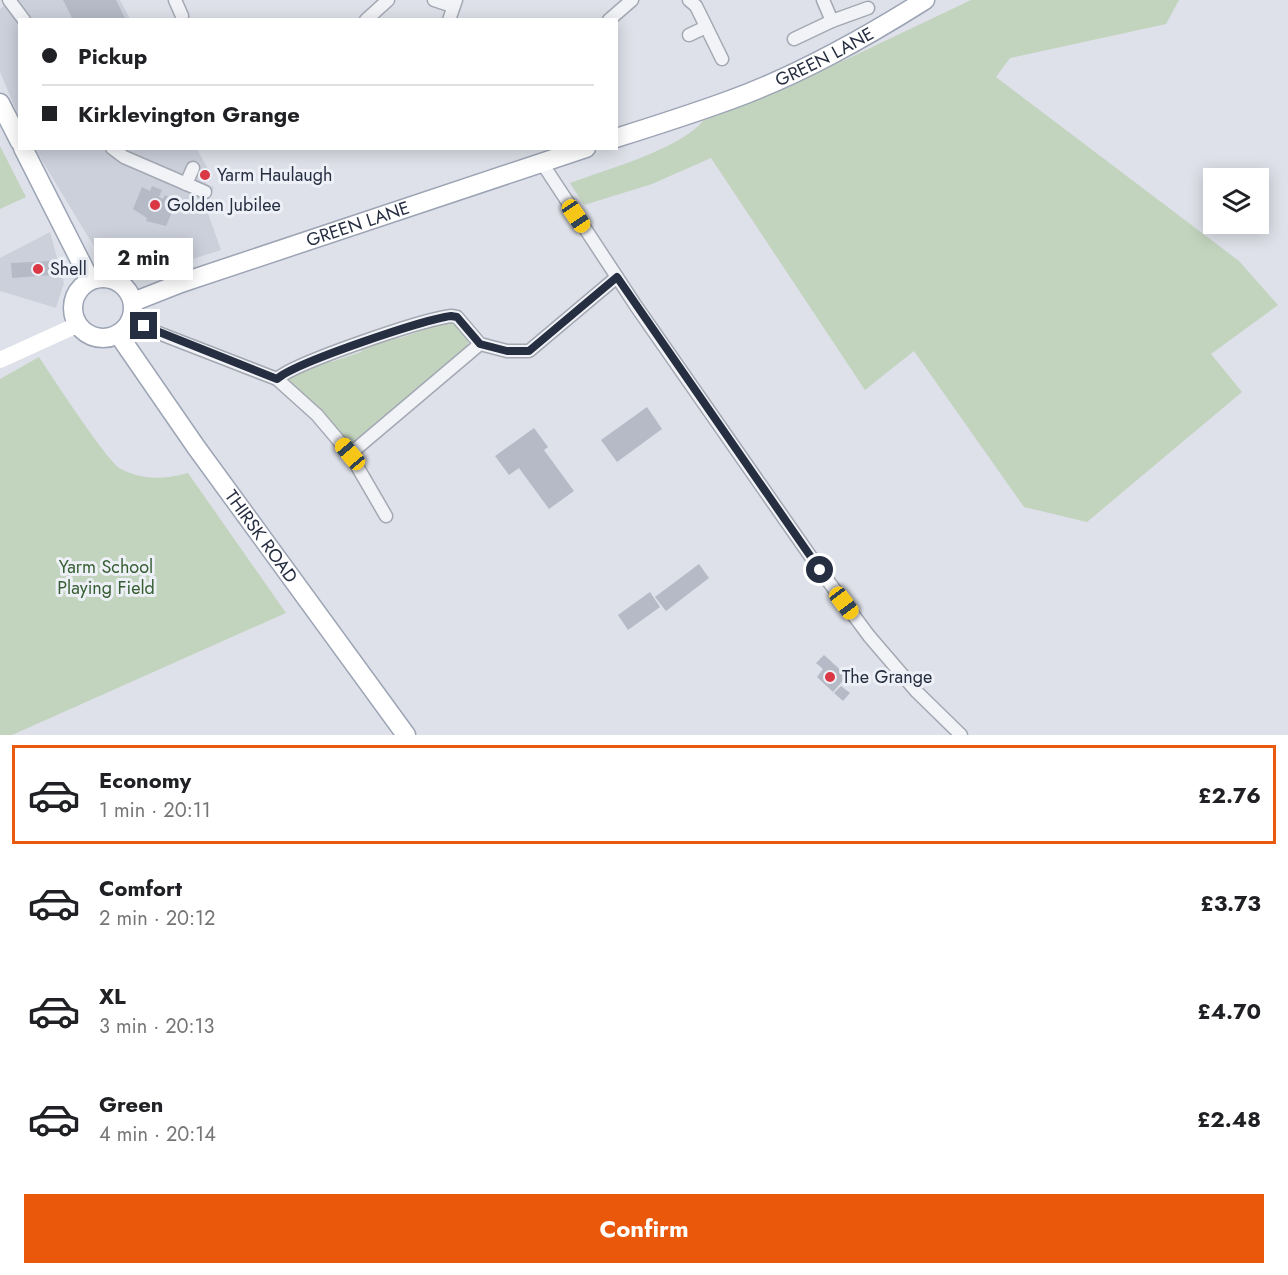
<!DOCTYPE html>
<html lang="en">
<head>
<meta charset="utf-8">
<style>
	body { margin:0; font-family:Jost,sans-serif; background:#f2f2f2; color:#202124; height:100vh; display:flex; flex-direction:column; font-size:22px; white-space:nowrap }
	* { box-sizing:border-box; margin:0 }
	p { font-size:20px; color:#757577 }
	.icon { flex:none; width:33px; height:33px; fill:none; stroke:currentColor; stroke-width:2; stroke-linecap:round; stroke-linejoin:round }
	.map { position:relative; height:735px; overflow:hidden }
	.side { display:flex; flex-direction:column; background:#fff; flex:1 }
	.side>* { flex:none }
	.banner { position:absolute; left:18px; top:18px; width:600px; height:132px; border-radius:0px; box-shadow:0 3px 15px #0003; display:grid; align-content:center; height:132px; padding:0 24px; background:#fff }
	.tools { position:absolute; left:1203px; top:168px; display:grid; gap:12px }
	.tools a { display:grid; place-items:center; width:66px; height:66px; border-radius:0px; background:#fff; box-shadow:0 3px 15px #0003; font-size:30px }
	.end { position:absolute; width:27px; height:27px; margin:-14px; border:8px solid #262e41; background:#fff; box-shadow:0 0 0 3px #fff }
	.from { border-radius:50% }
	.bubble { position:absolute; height:42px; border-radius:0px; background:#fff; box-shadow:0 3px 15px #0003; font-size:20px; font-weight:700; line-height:42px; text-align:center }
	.car { position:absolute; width:18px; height:36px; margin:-18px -9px; border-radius:8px; box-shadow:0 0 4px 2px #0007; background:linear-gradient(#f5c518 24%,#345 0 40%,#f5c518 0 76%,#345 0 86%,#f5c518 0) }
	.banner b { display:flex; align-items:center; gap:21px; height:57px; font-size:22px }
	.banner b+b { border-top:2px solid #e0e0e0 }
	.banner i { width:15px; height:15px; background:#202124 }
	ul { padding:10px 0 0; list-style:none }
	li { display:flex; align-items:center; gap:18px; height:99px; margin:0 12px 9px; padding:0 12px; border:3px solid transparent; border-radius:0px }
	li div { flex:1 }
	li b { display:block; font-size:22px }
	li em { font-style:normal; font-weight:700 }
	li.on { border-color:#ea580c }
	li>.icon { width:54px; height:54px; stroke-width:1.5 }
	.button { display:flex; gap:12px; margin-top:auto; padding:12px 24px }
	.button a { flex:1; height:69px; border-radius:0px; background:#ea580c; color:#fff; font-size:24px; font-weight:700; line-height:69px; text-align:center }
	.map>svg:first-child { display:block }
	.built { fill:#ccd0db }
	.green { fill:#c2d3be }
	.building { fill:#b5bac6 }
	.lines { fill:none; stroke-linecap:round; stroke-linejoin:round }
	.street-casing { stroke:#a3a8b3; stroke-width:15 }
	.primary-casing { stroke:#9ca4b5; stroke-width:21 }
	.street { stroke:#f1f3f7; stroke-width:12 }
	.secondary { stroke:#fff; stroke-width:16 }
	.primary { stroke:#fff; stroke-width:18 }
	.route { stroke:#262e41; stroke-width:8 }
	.poi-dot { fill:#d93844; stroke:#edf0f6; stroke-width:2 }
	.labels { text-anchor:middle; stroke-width:6; stroke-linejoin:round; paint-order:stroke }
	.street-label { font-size:18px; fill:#262e41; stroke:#edf0f6 }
	.poi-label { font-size:18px; fill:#262e41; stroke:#edf0f6; text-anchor:start }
	.park-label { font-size:18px; fill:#375e32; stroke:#edf0f6 }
</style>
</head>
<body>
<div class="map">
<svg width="1288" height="735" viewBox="0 0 1288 735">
	<rect width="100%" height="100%" fill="#dee1e9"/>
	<g class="built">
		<polygon points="12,0 120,0 130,19 20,20 19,117 0,72 0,9"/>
		<polygon points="35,149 197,149 210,173 206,184 214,187 208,203 204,202 221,250 149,273 95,248"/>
		<polygon points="50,232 64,283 56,308 0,291 0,258"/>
	</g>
	<g class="green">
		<path d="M971,0H1179L1166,24L1010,58L996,77L1239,261L1278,305L1211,354L1242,392L1087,522L1024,507L914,351L865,390L711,158L652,184L584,205L570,183C605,170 680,149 703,121L847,59Z"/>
		<polygon points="0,146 26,197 0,209"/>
		<polygon points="447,320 454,322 469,338 467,349 354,444 347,443 288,382 290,375 326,360 331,362 361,352 363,348 397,336 400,338 424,330 427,326"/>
		<path d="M39,357C51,375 108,463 121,469C143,480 164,480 188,473L286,613L12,735H0V379Z"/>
	</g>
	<g class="building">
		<polygon points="63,0 116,0 126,20 69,20 72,18"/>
		<polygon points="202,170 210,173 207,180 199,177"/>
		<polygon points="152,186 162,190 159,197 163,199 165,195 177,201 166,226 146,221 147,218 133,209 142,187 150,191"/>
		<polygon points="52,261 53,275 12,278 11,263"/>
		<polygon points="647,407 662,429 617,462 601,440"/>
		<polygon points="534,428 548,447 544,450 574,491 549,509 519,468 509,475 495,456"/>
		<polygon points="699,564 709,578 666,611 655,597"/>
		<polygon points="650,592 660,607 628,630 618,615"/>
		<polygon points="824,655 847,676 833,692 817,677 823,669 816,663"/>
		<polygon points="841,686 850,693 843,701 834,693"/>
	</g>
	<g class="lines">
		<g class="street-casing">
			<g id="street">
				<polyline points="9,0 24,20"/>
				<polyline points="175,0 182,16"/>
				<polyline points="434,0 452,6"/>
				<polyline points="689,0 696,6 722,59"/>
				<polyline points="366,20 388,0"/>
				<polyline points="449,20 456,0"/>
				<polyline points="609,20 632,0"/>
				<polyline points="832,21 868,8"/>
				<polyline points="689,35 706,27"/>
				<polyline points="794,39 832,21 823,0"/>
				<polyline points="112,148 124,157 205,192"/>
				<polyline points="542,163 636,306 820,570 869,636 917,692 961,735"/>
				<polyline points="186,184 193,168"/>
				<polyline points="130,322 277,379"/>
				<path d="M480,344L350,454L317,415L277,379C294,363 424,319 451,316L457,317L480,344L507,351H529L617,277"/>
				<polyline points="350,454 386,516"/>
			</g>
		</g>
		<g class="primary-casing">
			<g id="primary">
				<polyline points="0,103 20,142"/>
				<path id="s1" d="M616,138C654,126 692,114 730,100C799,75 863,39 925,0"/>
				<polyline points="23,148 90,280"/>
				<circle cx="103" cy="308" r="30"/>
				<path id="s2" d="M133,302L181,283L586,148"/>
				<path id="s3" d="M118,334L196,447L406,735"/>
			</g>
		</g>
		<use href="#street" class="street"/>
		<polyline class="secondary" points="0,360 77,325"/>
		<use href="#primary" class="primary"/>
	</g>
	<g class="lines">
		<path class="route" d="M144,326L277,379C294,363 425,319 451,316L457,317L480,344L507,351H529L617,277L820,570"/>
	</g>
	<g class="poi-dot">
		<circle cx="205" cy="175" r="6"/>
		<circle cx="155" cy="205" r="6"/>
		<circle cx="38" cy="269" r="6"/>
		<circle cx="830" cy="677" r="6"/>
	</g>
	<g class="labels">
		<g class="street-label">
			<text dy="6" stroke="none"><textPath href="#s1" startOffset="224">GREEN LANE</textPath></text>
			<text dy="6" stroke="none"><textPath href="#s2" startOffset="238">GREEN LANE</textPath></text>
			<text dy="6" stroke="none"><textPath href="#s3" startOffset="248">THIRSK ROAD</textPath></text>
		</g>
		<g class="poi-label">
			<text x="217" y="181">Yarm Haulaugh</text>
			<text x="167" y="211">Golden Jubilee</text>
			<text x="50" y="275">Shell</text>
			<text x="842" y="683">The Grange</text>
		</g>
		<g class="park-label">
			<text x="106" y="573">Yarm School<tspan x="106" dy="21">Playing Field</tspan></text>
		</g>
	</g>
</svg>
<div class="tools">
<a><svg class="icon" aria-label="layers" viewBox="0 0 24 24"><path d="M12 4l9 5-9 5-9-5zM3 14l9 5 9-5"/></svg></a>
</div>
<i class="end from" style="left:820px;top:570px"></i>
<i class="end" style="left:144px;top:326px"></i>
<div class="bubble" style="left:94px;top:238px;width:99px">2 min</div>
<i class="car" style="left:576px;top:216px;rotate:146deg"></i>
<i class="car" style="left:350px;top:454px;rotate:320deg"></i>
<i class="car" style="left:844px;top:603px;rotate:143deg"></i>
<div class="banner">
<b><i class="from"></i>Pickup</b>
<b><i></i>Kirklevington Grange</b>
</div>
</div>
<section class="side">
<ul>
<li class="on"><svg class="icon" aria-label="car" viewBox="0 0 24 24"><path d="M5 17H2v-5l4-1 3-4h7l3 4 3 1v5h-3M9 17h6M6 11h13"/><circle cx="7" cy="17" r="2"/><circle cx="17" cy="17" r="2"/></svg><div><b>Economy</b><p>1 min · 20:11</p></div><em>£2.76</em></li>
<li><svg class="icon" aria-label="car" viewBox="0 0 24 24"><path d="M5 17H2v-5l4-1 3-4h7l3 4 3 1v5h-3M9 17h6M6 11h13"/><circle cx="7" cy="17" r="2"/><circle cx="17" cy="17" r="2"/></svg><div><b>Comfort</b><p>2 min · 20:12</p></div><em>£3.73</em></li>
<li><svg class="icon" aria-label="car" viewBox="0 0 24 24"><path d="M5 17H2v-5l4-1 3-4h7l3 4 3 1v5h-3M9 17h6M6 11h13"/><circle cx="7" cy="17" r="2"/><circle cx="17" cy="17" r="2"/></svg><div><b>XL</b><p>3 min · 20:13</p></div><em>£4.70</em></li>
<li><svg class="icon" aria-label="car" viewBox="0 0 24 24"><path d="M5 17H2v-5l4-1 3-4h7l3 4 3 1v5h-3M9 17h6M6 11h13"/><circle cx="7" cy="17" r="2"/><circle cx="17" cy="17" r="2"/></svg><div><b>Green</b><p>4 min · 20:14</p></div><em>£2.48</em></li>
</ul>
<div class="button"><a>Confirm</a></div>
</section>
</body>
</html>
